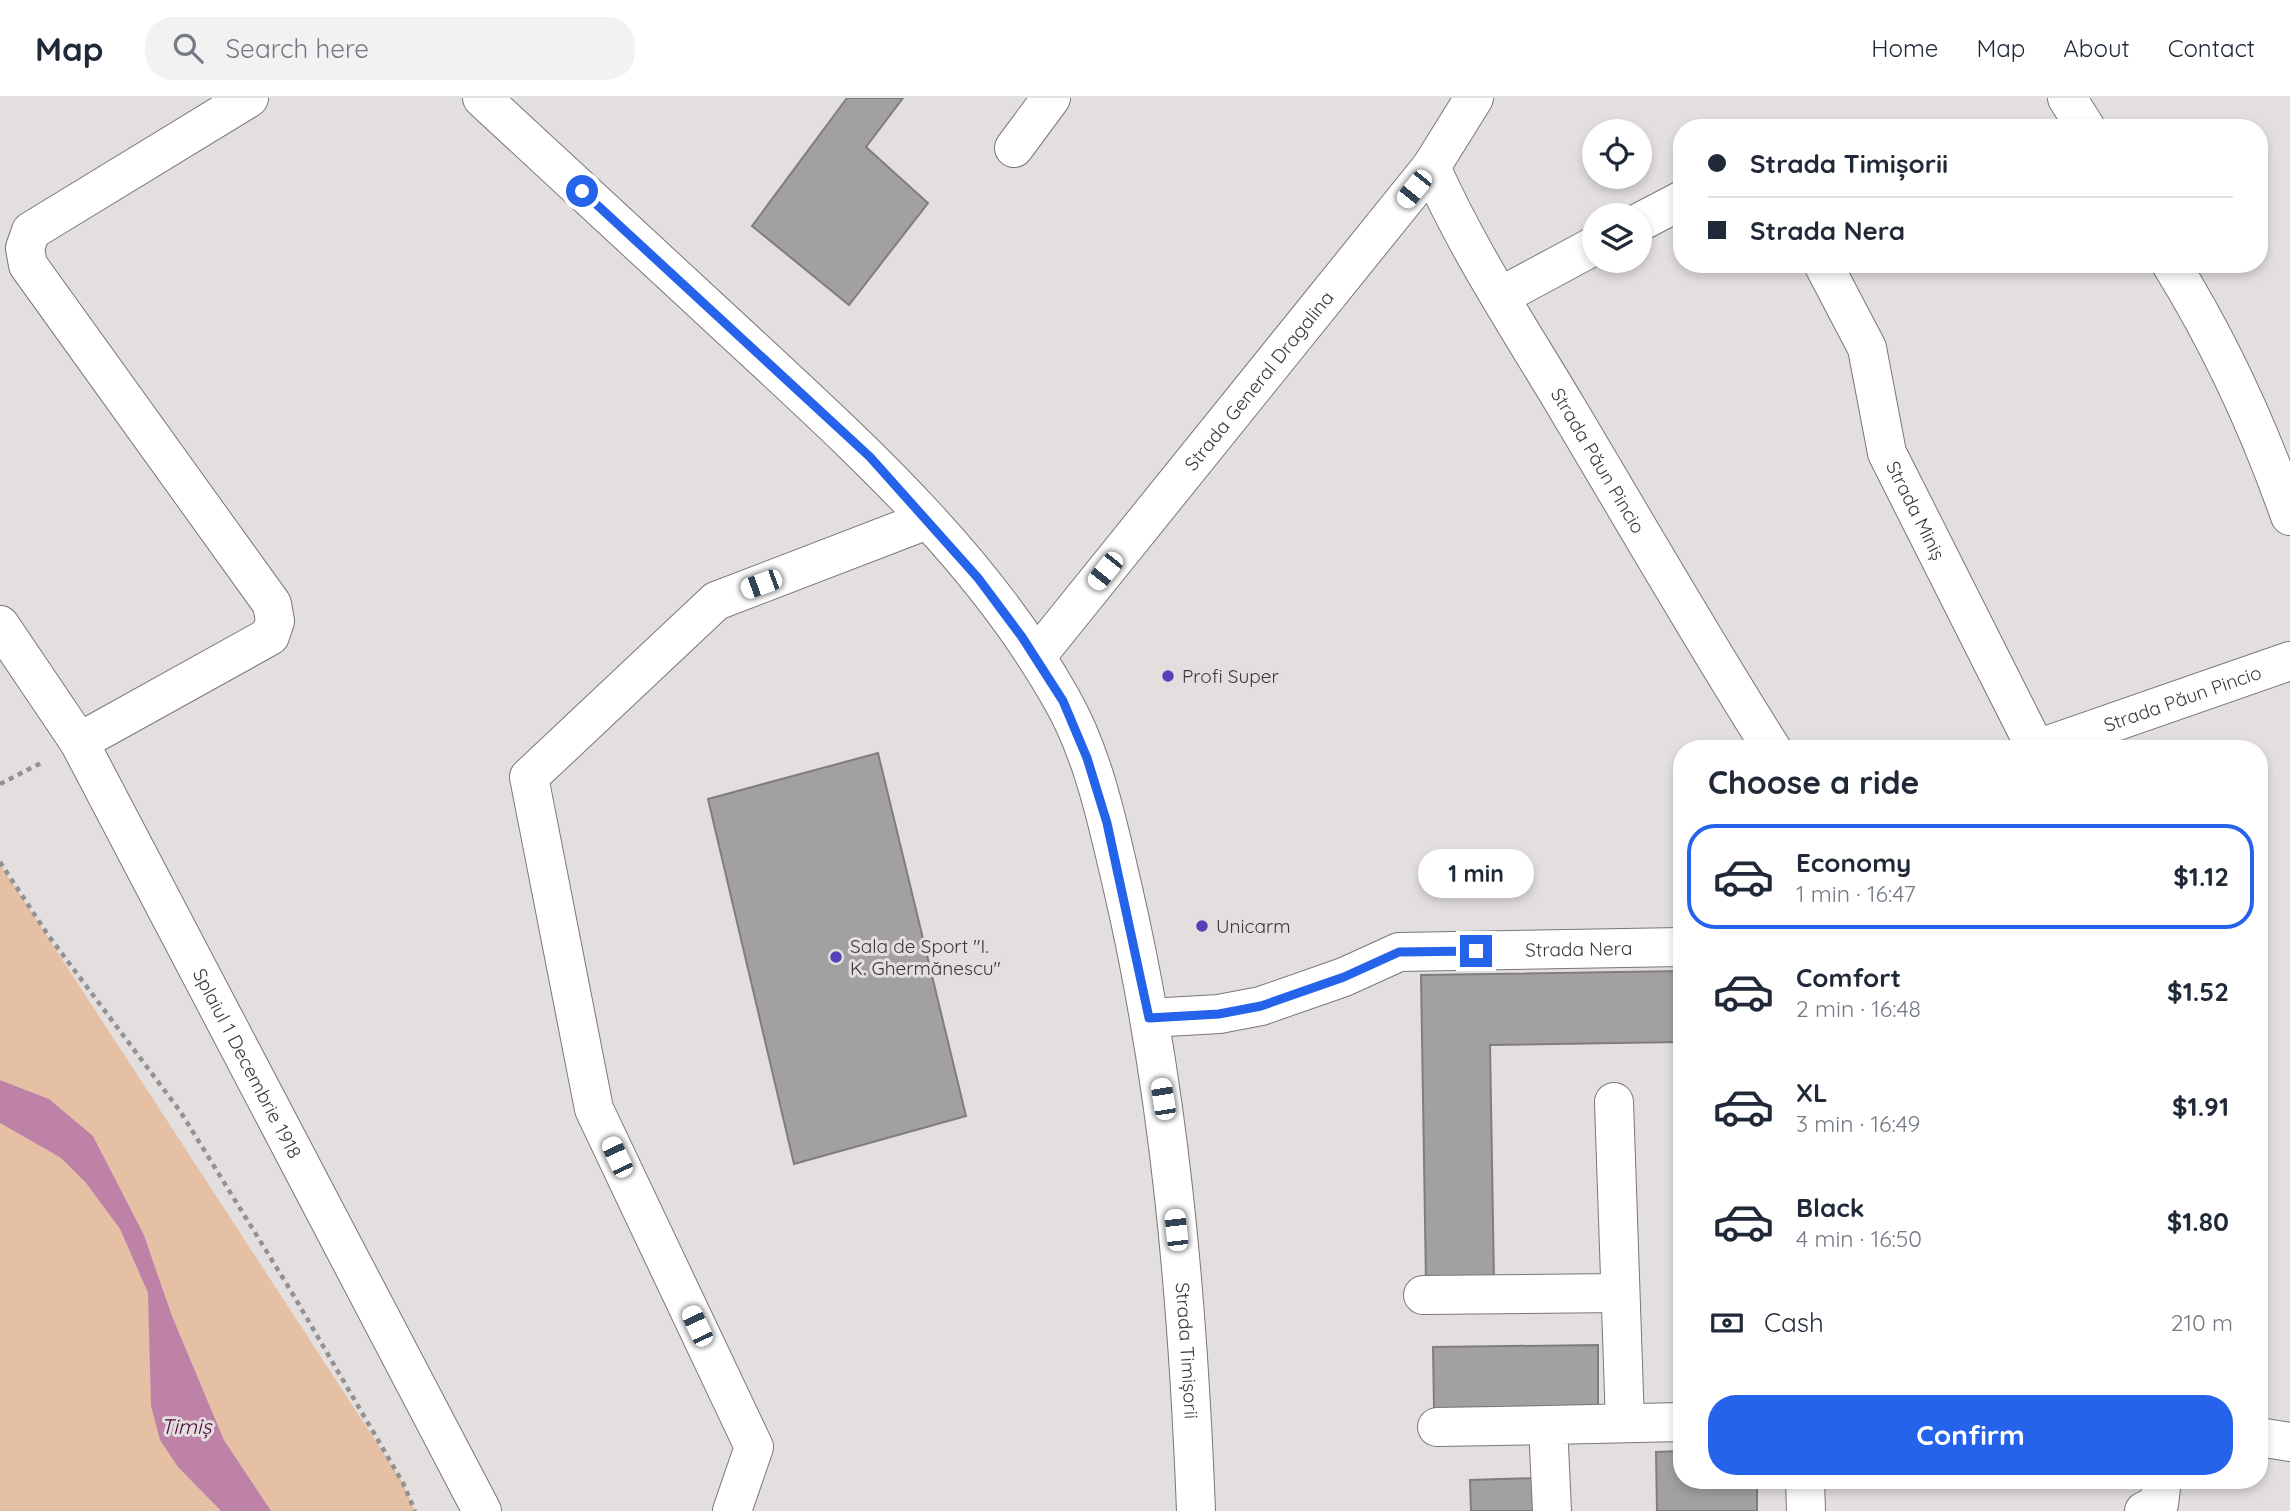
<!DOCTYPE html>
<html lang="en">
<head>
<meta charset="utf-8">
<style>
	body { margin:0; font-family:Quicksand,sans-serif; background:#f2f2f3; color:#1f2937; height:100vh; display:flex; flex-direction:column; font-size:26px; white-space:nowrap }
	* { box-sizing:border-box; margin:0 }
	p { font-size:23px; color:#747a83 }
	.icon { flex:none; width:38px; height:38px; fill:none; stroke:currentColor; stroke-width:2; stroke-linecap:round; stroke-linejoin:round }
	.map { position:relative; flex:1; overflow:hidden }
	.side { position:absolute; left:1673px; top:642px; width:595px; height:749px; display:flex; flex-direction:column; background:#fff; border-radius:28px; box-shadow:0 4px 10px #0003 }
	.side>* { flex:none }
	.hud { position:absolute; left:1673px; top:21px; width:595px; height:154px; border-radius:28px; box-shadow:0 4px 10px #0003; display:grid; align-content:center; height:154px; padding:0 35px; background:#fff }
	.fabs { position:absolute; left:1582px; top:21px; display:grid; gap:14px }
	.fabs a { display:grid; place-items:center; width:70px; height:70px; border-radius:50%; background:#fff; box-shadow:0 4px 10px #0003; font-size:35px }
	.end { position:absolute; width:32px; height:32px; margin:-16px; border:9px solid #2563eb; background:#fff; box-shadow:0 0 0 4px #fff }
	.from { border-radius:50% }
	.bubble { position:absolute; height:49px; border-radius:24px; background:#fff; box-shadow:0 4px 10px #0003; font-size:23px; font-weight:700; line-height:49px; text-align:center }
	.car { position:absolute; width:21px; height:42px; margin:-21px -10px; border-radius:9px; box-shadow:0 0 5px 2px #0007; background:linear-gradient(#fff 24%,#345 0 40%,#fff 0 76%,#345 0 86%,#fff 0) }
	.hud b { display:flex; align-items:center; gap:24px; height:66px; font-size:26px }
	.hud b+b { border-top:2px solid #e0e1e3 }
	.hud i { width:18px; height:18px; background:#1f2937 }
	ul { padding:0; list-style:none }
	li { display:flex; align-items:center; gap:21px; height:105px; margin:0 14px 10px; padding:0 21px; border:4px solid transparent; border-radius:28px }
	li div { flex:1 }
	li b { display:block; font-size:26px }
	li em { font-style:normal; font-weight:700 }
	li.on { border-color:#2563eb }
	li>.icon { width:63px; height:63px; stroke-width:1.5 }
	h2 { padding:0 35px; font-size:32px; line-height:84px }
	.pay { display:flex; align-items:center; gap:18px; height:77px; padding:0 35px; font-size:26px }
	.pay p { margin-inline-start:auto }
	.button { display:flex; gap:14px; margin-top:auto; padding:14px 35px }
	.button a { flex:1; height:80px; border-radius:28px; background:#2563eb; color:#fff; font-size:28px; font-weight:700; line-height:80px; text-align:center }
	header { display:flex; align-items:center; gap:42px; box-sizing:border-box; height:98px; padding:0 35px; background:#fff; border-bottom:2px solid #e0e1e3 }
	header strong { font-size:33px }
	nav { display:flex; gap:38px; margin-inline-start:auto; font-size:24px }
	.search { width:490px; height:63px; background:#f2f2f3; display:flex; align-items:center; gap:18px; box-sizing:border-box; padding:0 24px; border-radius:28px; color:#747a83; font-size:26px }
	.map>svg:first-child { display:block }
	.green { fill:#e5c0a5 }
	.water { fill:#be82a6 }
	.building { fill:#a3a0a1; stroke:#807d7d; stroke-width:2 }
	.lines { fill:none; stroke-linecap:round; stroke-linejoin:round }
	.minor-casing { stroke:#7a7776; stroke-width:40 }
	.major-casing { stroke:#7a7776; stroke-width:40 }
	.path { stroke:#949191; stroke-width:4.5; stroke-dasharray:5 5; stroke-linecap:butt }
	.minor { stroke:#fff; stroke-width:38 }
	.major { stroke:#fff; stroke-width:38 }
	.route { stroke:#2563eb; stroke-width:9 }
	.poi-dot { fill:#5641b9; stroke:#e3dfdf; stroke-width:2.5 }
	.labels { text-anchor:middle; stroke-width:6; stroke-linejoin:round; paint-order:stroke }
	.street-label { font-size:19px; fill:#3a3838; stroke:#e3dfdf }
	.poi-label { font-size:19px; fill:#3a3838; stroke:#e3dfdf; text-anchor:start }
	.water-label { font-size:21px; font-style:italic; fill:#4e043a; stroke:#e3dfdf }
</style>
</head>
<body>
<header>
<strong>Map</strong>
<div class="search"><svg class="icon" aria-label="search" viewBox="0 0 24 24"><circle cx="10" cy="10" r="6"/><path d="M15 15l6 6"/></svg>Search here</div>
<nav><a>Home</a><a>Map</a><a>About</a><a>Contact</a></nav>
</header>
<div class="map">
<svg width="2290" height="1413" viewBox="0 0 2290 1413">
	<rect width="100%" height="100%" fill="#e3dfdf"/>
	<g class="green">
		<polygon points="0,766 403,1385 415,1413 271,1413 224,1342 172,1218 144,1137 93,1038 49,1001 0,982"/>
		<polygon points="0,1025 61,1060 86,1085 120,1131 148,1195 151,1239 178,1369 221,1413 0,1413"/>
	</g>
	<polygon class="water" points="0,982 49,1001 93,1038 144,1137 172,1218 224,1342 271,1413 221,1413 178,1369 160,1342 151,1308 148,1195 120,1131 86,1085 61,1060 0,1025"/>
	<g class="building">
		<polygon points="847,0 903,0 866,49 928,105 849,207 752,128"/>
		<polygon points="878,655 966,1018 794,1066 708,701"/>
		<polygon points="1682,873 1682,1049 1680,944 1490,947 1494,1184 1426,1185 1421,877"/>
		<polygon points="1598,1247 1598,1308 1434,1310 1433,1249"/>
		<polygon points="1682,1353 1682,1382 1757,1382 1757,1413 1657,1413 1656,1354"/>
		<polygon points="1538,1380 1539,1413 1471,1413 1470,1382"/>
	</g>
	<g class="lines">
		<g class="minor-casing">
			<g id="minor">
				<polyline points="2067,0 2086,30"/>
				<polyline points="1014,50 1051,0"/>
				<path id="s1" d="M1431,69C1468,153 1520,231 1567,310C1635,424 1701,539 1772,651"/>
				<polyline points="1640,124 1682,102"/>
				<path id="s2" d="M1823,166L1867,250L1887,355L2036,651"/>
				<path d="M2171,166C2220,245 2259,330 2290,418"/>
				<polyline points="1501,198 1594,148"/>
				<path id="s3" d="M0,527L79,644L482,1413"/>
				<polyline points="79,644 270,538 275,523 272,506 28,167 25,150 31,133 249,0"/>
				<path id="s4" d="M2037,651L2290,563"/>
				<path id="s5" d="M1149,920L1219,916L1261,908L1344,879L1399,854L1682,849"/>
				<polyline points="1614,1004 1625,1325"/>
				<polyline points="1423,1197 1620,1195"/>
				<polyline points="1437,1329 1548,1327"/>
				<polyline points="2259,1339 2290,1344"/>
				<polyline points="1805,1382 1806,1413"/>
				<polyline points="732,1413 754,1349 594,1011 529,679 716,503 927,422"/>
				<polyline points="1552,1413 1548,1327 1682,1324"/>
				<polyline points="2144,1413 2159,1406 2162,1382"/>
			</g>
		</g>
		<g class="major-casing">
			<g id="major">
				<path id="s6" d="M482,0C572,83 662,167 752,250C866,356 984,463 1061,600C1094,657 1108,727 1123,791C1170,994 1188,1204 1196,1413"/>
				<path id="s7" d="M1036,559L1431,69L1474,0"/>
			</g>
		</g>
		<g class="path">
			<polyline points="0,686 43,664"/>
			<polyline points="0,764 48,837 180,1013 291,1193 403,1385 415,1413"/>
		</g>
		<use href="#minor" class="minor"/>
		<use href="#major" class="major"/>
	</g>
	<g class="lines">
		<polyline class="route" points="582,93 870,359 978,480 1022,539 1063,603 1087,660 1107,725 1149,920 1219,916 1261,908 1344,879 1399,854 1476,853"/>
	</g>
	<g class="poi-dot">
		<circle cx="1168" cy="578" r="7"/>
		<circle cx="1202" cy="828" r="7"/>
		<circle cx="836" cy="859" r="7"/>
	</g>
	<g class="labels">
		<g class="street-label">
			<text dy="7" stroke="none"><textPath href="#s7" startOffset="355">Strada General Dragalina</textPath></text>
			<text dy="7" stroke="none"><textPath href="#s1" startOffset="338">Strada Păun Pincio</textPath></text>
			<text dy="7" stroke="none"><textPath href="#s2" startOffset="266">Strada Miniș</textPath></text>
			<text dy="7" stroke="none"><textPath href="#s4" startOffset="154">Strada Păun Pincio</textPath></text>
			<text dy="7" stroke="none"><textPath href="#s5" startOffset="441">Strada Nera</textPath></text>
			<text dy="7" stroke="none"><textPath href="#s3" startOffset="504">Splaiul 1 Decembrie 1918</textPath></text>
			<text dy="7" stroke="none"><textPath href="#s6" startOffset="1505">Strada Timișorii</textPath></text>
		</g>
		<g class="poi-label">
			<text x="1182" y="585">Profi Super</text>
			<text x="1216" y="835">Unicarm</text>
			<text x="850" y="855">Sala de Sport "I.<tspan x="850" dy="22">K. Ghermănescu"</tspan></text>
		</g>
		<g class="water-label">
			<text x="186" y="1336">Timiș</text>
		</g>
	</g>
</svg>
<div class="fabs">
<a><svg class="icon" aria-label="locate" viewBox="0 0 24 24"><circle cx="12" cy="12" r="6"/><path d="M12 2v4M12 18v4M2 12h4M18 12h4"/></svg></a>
<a><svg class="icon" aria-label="layers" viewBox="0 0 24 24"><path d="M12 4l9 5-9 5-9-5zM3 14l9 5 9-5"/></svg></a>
</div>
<i class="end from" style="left:582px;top:93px"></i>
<i class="end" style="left:1476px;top:853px"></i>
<div class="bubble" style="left:1418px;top:751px;width:116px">1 min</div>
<i class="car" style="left:1414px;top:91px;rotate:219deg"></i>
<i class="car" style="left:1105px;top:473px;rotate:219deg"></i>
<i class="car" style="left:761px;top:486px;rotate:250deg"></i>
<i class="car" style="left:1163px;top:1001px;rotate:351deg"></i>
<i class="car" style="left:617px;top:1059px;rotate:335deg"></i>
<i class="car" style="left:1176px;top:1132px;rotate:354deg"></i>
<i class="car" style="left:697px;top:1228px;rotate:335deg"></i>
<div class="hud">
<b><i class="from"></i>Strada Timișorii</b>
<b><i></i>Strada Nera</b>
</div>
<section class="side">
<h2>Choose a ride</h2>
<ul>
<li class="on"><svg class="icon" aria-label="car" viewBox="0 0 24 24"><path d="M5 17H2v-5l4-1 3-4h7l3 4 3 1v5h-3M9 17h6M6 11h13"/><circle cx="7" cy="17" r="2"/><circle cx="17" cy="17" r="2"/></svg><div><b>Economy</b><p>1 min · 16:47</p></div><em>$1.12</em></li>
<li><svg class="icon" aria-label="car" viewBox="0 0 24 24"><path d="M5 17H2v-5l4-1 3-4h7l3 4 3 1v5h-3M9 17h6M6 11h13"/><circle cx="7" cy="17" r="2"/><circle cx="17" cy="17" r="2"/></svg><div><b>Comfort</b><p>2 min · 16:48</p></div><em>$1.52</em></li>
<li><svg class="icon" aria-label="car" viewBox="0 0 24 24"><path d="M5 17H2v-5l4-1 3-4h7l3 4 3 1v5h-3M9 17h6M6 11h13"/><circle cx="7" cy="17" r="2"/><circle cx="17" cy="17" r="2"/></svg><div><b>XL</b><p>3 min · 16:49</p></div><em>$1.91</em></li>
<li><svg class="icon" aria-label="car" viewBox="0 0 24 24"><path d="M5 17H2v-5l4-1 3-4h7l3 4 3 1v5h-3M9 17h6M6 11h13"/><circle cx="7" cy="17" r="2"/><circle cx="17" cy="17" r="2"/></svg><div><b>Black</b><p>4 min · 16:50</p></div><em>$1.80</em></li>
</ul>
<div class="pay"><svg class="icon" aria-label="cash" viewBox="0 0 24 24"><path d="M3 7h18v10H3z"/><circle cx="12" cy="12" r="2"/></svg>Cash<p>210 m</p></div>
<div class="button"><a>Confirm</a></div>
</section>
</div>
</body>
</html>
